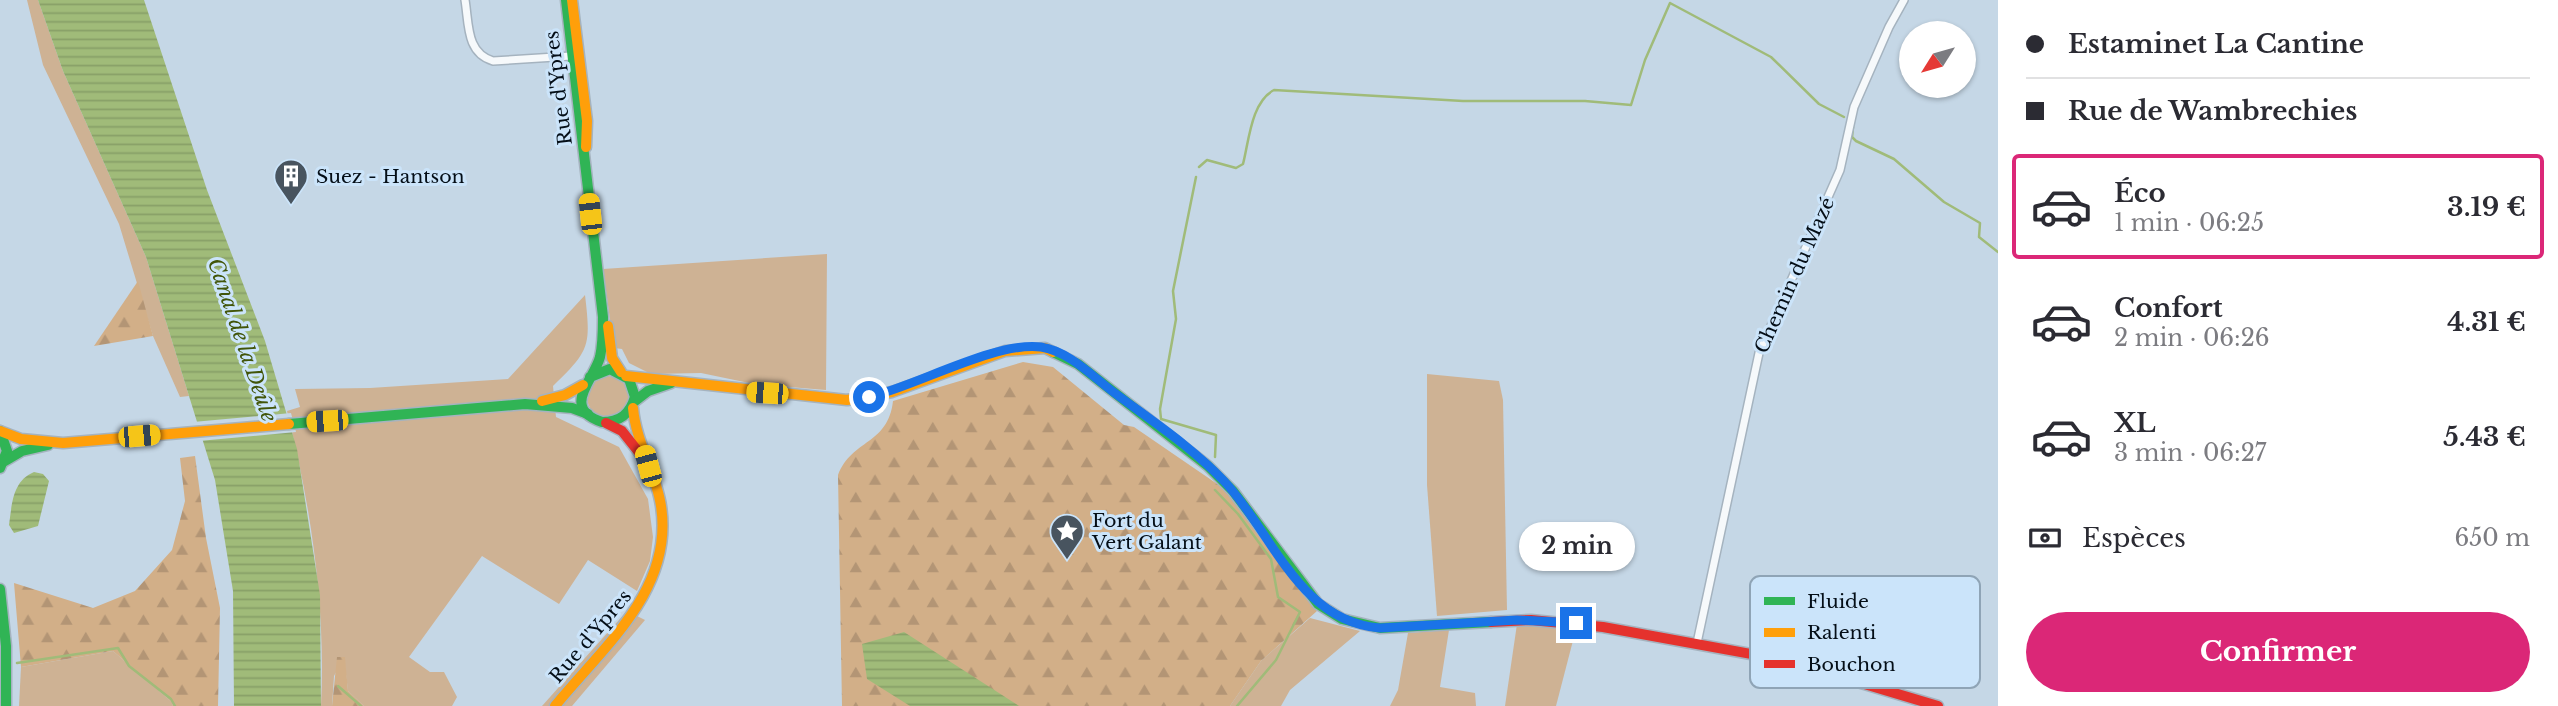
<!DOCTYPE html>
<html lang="fr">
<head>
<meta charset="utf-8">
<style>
	body { margin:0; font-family:"Libre Baskerville",serif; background:#f7f7f7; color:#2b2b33; height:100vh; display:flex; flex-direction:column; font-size:26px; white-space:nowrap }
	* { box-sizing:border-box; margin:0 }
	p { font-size:23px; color:#7c7c81 }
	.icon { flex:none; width:38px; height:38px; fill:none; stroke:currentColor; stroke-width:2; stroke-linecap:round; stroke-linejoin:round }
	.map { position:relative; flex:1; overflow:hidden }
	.panel { display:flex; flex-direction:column; background:#fff; width:560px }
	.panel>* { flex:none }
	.hud { display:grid; align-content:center; height:154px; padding:0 28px; background:#fff }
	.needle { width:46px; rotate:233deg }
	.fabs { position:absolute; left:1899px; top:21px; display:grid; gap:14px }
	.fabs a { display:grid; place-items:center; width:77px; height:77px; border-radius:50%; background:#fff; box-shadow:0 2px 5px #0004; font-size:35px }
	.end { position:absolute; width:32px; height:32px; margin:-16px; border:9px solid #1a73e8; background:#fff; box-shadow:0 0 0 4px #fff }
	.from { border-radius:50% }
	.bubble { position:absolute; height:49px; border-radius:24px; background:#fff; box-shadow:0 2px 5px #0004; font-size:23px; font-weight:700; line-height:49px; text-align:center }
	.car { position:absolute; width:21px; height:42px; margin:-21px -10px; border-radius:9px; box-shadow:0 0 5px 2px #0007; background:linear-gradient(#f5c518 24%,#345 0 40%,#f5c518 0 76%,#345 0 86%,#f5c518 0) }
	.hud b { display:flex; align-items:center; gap:24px; height:66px; font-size:26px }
	.hud b+b { border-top:2px solid #e1e1e2 }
	.hud i { width:18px; height:18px; background:#2b2b33 }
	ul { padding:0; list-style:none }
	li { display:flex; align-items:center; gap:21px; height:105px; margin:0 14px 10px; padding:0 14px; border:4px solid transparent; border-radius:7px }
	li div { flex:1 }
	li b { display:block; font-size:26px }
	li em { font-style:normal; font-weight:700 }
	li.selected { border-color:#db2777 }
	li>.icon { width:63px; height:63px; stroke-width:1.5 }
	.pay { display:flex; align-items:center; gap:18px; height:77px; padding:0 28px; font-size:26px }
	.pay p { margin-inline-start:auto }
	.primary-button { display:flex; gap:14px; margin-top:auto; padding:14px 28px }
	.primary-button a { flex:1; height:80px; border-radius:42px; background:#db2777; color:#fff; font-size:28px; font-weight:700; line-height:80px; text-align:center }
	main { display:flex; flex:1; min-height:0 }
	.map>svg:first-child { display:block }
	.green { fill:#ceb294 }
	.forest { fill:url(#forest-firs) }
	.water { fill:url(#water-rules) }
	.pier { fill:#c5d7e6 }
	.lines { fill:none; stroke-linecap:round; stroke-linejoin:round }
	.stream { stroke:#a0bb79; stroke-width:2.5 }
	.street-casing { stroke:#a5b3bf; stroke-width:10 }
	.fast-casing { stroke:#a5b3bf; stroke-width:13 }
	.slow-casing { stroke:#a5b3bf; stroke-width:13 }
	.jam-casing { stroke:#a5b3bf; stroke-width:13 }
	.street { stroke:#f6f9fb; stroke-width:7 }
	.fast { stroke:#30b455; stroke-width:10 }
	.slow { stroke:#ff9f0a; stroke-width:10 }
	.jam { stroke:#e5322d; stroke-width:10 }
	.route { stroke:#1a73e8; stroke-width:9 }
	.labels { text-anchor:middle; stroke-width:6; stroke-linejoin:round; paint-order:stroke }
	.street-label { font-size:19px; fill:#040e17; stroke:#cbe4fa }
	.poi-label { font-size:19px; fill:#040e17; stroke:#cbe4fa; text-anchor:start }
	.water-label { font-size:21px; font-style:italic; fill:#415509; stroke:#cbe4fa }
	.key { fill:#cbe4fa; stroke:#8fa4b6; stroke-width:2 }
	.key-label { font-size:19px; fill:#040e17 }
</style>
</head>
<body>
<main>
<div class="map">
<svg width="1998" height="706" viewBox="0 0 1998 706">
	<defs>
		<pattern id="forest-firs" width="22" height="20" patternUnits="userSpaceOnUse" patternTransform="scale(1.75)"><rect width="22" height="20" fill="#d2af88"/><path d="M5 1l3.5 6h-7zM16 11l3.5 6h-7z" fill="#b39575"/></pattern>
		<pattern id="water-rules" width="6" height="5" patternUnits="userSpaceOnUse" patternTransform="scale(1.75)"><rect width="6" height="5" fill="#a0bb79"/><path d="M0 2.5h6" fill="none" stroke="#88a068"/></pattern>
	</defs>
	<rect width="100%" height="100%" fill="#c5d7e6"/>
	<g class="green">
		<polygon points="27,0 38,0 63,71 146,257 189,396 180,397 153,336 119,224 43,65"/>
		<polygon points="827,254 826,390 754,384 701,373 651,374 629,363 622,349 614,348 603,269"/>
		<path d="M585,295C591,346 590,350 553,386L556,417L619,447L648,499L653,537L650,561L637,591L588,560L559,604L482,556L409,657L430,672H444L457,697L452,706H364L348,691L344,657L334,676L332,706H321C326,607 311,507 287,411L300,407L295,389L370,388L508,379Z"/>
		<polygon points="1427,374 1499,381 1503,400 1507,610 1437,616 1427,485"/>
		<circle cx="608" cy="397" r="21"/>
		<polygon points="627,611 645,620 572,706 542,706"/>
		<polygon points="1310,618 1360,631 1290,690 1281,706 1230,706 1261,661"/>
		<polygon points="1517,624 1576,629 1556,706 1505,706"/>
		<polygon points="1449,630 1440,687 1475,693 1476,706 1390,706 1398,690 1408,633"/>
		<polygon points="113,651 173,703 172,706 19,706 21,667"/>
	</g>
	<g class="forest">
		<polygon points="138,281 153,336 94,346"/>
		<path d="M1023,362L1053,367L1124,425L1134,427L1226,490L1317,611L1261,661L1230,706H842L838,475C852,439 888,445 893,401Z"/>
		<polygon points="195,456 206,538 220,608 218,706 172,706 173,703 113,651 21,667 14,583 93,608 135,591 172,550 185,501 180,458"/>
		<polygon points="337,657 345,657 348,691 364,706 332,706"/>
	</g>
	<g class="water">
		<polygon points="38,0 144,0 207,190 265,341 297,449 320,595 321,706 234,706 233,591 215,480 146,257 63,71"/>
		<path d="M34,472L43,474L49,481L38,526L14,533L9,525C12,505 12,481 34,472Z"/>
		<polygon points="904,632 1019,706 910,706 867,679 862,644"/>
	</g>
	<polygon class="pier" points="291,413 296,432 199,441 193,422"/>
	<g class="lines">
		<g class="stream">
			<polyline points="1853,127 1852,137 1856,141 1894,159 1944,202 1980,223 1979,237 1998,252"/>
			<path d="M1199,167L1207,160L1236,168L1243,164C1249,141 1251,102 1274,90L1463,101H1585L1631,105L1645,60L1670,3L1771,57L1819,104L1844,117"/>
			<polyline points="1196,177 1173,291 1176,319 1160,409 1161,419 1216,435 1215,457"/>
			<polyline points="1215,490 1238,514 1271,559 1278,597 1300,612 1276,660 1237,706"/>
			<polyline points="17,663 118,648 129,666 171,699 175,706"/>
			<polyline points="338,686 361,706"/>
		</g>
		<g class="street-casing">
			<g id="street">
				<path d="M465,0C469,24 466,53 493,61L571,56"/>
				<polyline points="1697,643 1759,353 1840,170 1854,107 1889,27 1904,0"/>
			</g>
		</g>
		<g class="fast-casing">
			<g id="fast">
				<path d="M566,0L603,317C603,330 603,344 600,357C594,380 560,408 602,422C620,422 630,414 635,397L629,379L610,369L590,377"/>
				<polyline points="1053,352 1078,364 1208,466 1233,491 1318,604 1342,619 1380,628 1491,622"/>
				<polyline points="635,401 648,391 671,383"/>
				<polyline points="289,424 525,404 572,408 588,414"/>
				<polyline points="0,431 7,451 0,468"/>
				<polyline points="5,461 22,451 48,445"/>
				<polyline points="0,589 6,646 6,706"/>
			</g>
		</g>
		<g class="slow-casing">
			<g id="slow">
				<polyline points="572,0 587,121 586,147"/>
				<polyline points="608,326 612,358 621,372"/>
				<polyline points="626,376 847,400 892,392 1005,351 1045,348 1053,352"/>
				<polyline points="542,401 565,395 583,385"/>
				<polyline points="0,431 21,439 63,443 289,424"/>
				<path d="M555,706C603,647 674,590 661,506C656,472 636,443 633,408"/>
			</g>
		</g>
		<g class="jam-casing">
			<g id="jam">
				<polyline points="606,423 622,431 641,455"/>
				<polyline points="1491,622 1531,620 1603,627 1784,660 1938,706"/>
			</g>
		</g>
		<use href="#street" class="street"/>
		<use href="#fast" class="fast"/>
		<use href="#slow" class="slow"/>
		<use href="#jam" class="jam"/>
	</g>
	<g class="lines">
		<path class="route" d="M869,397C916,386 996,341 1041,347C1068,351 1091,375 1112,391C1149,419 1191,446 1224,481C1272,532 1299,622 1380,628L1517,620L1576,623"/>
	</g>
	<defs>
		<g id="building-pin" transform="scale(1.75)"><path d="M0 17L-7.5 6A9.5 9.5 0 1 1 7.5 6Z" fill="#48545f" stroke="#cbe4fa"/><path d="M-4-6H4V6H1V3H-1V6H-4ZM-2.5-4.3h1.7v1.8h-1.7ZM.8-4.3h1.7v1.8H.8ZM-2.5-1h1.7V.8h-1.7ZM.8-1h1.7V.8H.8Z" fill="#fff"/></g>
		<g id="sight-pin" transform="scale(1.75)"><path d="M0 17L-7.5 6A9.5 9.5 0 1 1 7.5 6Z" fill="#48545f" stroke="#cbe4fa"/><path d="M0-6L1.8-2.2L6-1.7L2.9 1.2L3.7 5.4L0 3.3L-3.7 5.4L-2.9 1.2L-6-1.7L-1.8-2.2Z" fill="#fff"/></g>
	</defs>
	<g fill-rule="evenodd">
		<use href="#building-pin" x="291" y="176"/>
		<use href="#sight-pin" x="1067" y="531"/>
	</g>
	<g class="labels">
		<g class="street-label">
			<text transform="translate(558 88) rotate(-97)" y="7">Rue d'Ypres</text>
			<text transform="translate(1794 275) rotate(-66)" y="7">Chemin du Mazé</text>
			<text transform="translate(590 636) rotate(-50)" y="7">Rue d'Ypres</text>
		</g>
		<g class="poi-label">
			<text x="316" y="183">Suez - Hantson</text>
			<text x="1092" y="527">Fort du<tspan x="1092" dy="22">Vert Galant</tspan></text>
		</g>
		<g class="water-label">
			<text transform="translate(242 340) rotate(71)" y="7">Canal de la Deûle</text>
		</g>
	</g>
	<rect x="1750" y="576" width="230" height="112" rx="10" class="key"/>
	<rect x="1764" y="597" width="31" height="8" fill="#30b455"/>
	<rect x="1764" y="628" width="31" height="9" fill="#ff9f0a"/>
	<rect x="1764" y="660" width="31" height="8" fill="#e5322d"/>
	<g class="key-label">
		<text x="1807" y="608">Fluide</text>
		<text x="1807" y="639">Ralenti</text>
		<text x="1807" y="671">Bouchon</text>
	</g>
</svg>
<div class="fabs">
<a><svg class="needle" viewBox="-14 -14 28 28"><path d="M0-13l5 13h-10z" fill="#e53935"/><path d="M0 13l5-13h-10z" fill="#7c7c81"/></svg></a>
</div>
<i class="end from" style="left:869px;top:397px"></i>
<i class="end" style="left:1576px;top:623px"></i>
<div class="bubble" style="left:1519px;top:522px;width:116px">2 min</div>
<i class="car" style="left:590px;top:214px;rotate:354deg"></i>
<i class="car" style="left:767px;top:393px;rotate:274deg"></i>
<i class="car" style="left:327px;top:421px;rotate:266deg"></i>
<i class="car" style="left:139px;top:436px;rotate:85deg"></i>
<i class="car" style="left:648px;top:466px;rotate:345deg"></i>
</div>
<section class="panel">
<div class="hud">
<b><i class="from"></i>Estaminet La Cantine</b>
<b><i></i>Rue de Wambrechies</b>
</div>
<ul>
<li class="selected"><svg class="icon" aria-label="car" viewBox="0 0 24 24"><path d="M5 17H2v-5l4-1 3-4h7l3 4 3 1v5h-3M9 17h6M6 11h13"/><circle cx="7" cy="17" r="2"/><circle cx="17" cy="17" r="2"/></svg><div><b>Éco</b><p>1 min · 06:25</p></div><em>3.19 €</em></li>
<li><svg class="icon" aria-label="car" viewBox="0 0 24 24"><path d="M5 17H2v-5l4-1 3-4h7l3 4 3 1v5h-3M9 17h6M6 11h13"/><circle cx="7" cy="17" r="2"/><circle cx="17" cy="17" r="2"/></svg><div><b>Confort</b><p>2 min · 06:26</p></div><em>4.31 €</em></li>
<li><svg class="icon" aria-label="car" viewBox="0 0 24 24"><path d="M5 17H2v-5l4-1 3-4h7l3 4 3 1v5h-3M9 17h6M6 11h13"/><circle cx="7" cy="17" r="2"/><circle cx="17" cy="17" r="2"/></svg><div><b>XL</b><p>3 min · 06:27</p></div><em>5.43 €</em></li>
</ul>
<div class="pay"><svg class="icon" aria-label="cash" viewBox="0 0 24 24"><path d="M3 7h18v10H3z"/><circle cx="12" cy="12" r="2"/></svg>Espèces<p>650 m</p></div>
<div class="primary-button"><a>Confirmer</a></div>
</section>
</main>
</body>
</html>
